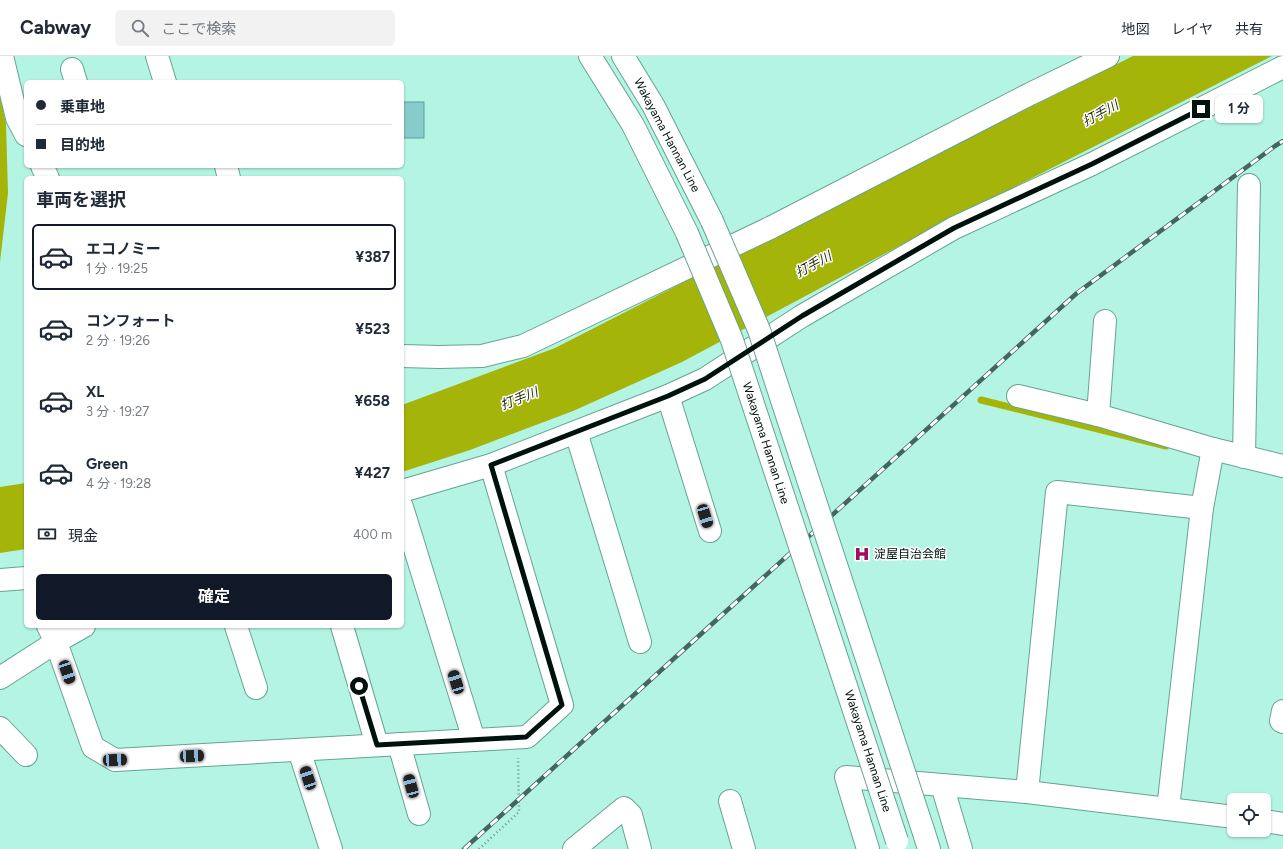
<!DOCTYPE html>
<html lang="ja">
<head>
<meta charset="utf-8">
<style>
	body { margin:0; font-family:Figtree,"Noto Sans JP",sans-serif; background:#f2f2f3; color:#1f2937; height:100vh; display:flex; flex-direction:column; font-size:15px; white-space:nowrap }
	* { box-sizing:border-box; margin:0 }
	p { font-size:13px; color:#747a83 }
	.icon { flex:none; width:22px; height:22px; fill:none; stroke:currentColor; stroke-width:2; stroke-linecap:round; stroke-linejoin:round }
	.map { position:relative; flex:1; overflow:hidden }
	.side { position:absolute; left:24px; top:120px; width:380px; height:452px; display:flex; flex-direction:column; background:#fff; border-radius:6px; box-shadow:0 1px 3px #0004 }
	.side>* { flex:none }
	.top-card { position:absolute; left:24px; top:24px; width:380px; height:88px; border-radius:6px; box-shadow:0 1px 3px #0004; display:grid; align-content:center; height:88px; padding:0 12px; background:#fff }
	.controls { position:absolute; left:1227px; top:737px; display:grid; gap:8px }
	.controls a { display:grid; place-items:center; width:44px; height:44px; border-radius:6px; background:#fff; box-shadow:0 1px 3px #0004; font-size:20px }
	.end { position:absolute; width:18px; height:18px; margin:-9px; border:5px solid #00120d; background:#fff; box-shadow:0 0 0 2px #fff }
	.from { border-radius:50% }
	.bubble { position:absolute; height:28px; border-radius:6px; background:#fff; box-shadow:0 1px 3px #0004; font-size:13px; font-weight:700; line-height:28px; text-align:center }
	.car { position:absolute; width:12px; height:24px; margin:-12px -6px; border-radius:5px; box-shadow:0 0 3px 1px #0007; background:linear-gradient(#222 24%,#8ab4d8 0 40%,#222 0 76%,#8ab4d8 0 86%,#222 0) }
	.top-card b { display:flex; align-items:center; gap:14px; height:38px; font-size:15px }
	.top-card b+b { border-top:1px solid #e0e1e3 }
	.top-card i { width:10px; height:10px; background:#1f2937 }
	ul { padding:0; list-style:none }
	li { display:flex; align-items:center; gap:12px; height:66px; margin:0 8px 6px; padding:0 4px; border:2px solid transparent; border-radius:6px }
	li div { flex:1 }
	li b { display:block; font-size:15px }
	li em { font-style:normal; font-weight:700 }
	li.current { border-color:#111827 }
	li>.icon { width:36px; height:36px; stroke-width:1.5 }
	h2 { padding:0 12px; font-size:18px; line-height:48px }
	.pay { display:flex; align-items:center; gap:10px; height:44px; padding:0 12px; font-size:15px }
	.pay p { margin-inline-start:auto }
	.primary-button { display:flex; gap:8px; margin-top:auto; padding:8px 12px }
	.primary-button a { flex:1; height:46px; border-radius:6px; background:#111827; color:#fff; font-size:16px; font-weight:700; line-height:46px; text-align:center }
	header { display:flex; align-items:center; gap:24px; box-sizing:border-box; height:56px; padding:0 20px; background:#fff; border-bottom:1px solid #e0e1e3 }
	header strong { font-size:19px }
	nav { display:flex; gap:22px; margin-inline-start:auto; font-size:14px }
	.search { width:280px; height:36px; background:#f2f2f3; display:flex; align-items:center; gap:10px; box-sizing:border-box; padding:0 14px; border-radius:6px; color:#747a83; font-size:15px }
	.map>svg:first-child { display:block }
	.water { fill:#a4b408 }
	.lines { fill:none; stroke-linecap:round; stroke-linejoin:round }
	.stream { stroke:#a4b408; stroke-width:7 }
	.building { fill:#87cbcb; stroke:#5b9e9f }
	.street-casing { stroke:#66a394; stroke-width:24 }
	.secondary-casing { stroke:#66a394; stroke-width:24 }
	.path { stroke:#679488; stroke-width:2.5; stroke-dasharray:1 3; stroke-linecap:butt }
	.street { stroke:#fff; stroke-width:22 }
	.secondary { stroke:#fff; stroke-width:22 }
	.rail-casing { stroke:#44675d; stroke-width:4.5 }
	.rail { stroke:#fff; stroke-width:3; stroke-dasharray:9; stroke-linecap:butt }
	.secondary-bridge-casing { stroke:#66a394; stroke-width:24; stroke-linecap:butt }
	.secondary-bridge { stroke:#fff; stroke-width:22 }
	.route { stroke:#00120d; stroke-width:5 }
	.labels { text-anchor:middle; stroke-width:3; stroke-linejoin:round; paint-order:stroke }
	.street-label { font-size:12px; fill:#00120d; stroke:#fff }
	.poi-label { font-size:12px; fill:#00120d; stroke:#fff; text-anchor:start }
	.water-label { font-size:13px; font-style:italic; fill:#282c15; stroke:#fff }
</style>
</head>
<body>
<header>
<strong>Cabway</strong>
<div class="search"><svg class="icon" aria-label="search" viewBox="0 0 24 24"><circle cx="10" cy="10" r="6"/><path d="M15 15l6 6"/></svg>ここで検索</div>
<nav><a>地図</a><a>レイヤ</a><a>共有</a></nav>
</header>
<div class="map">
<svg width="1283" height="793" viewBox="0 0 1283 793">
	<rect width="100%" height="100%" fill="#b4f4e3"/>
	<g class="water">
		<polygon points="1133,0 1272,0 916,181 682,306 573,355 470,394 402,416 402,349 555,292 858,137"/>
		<polygon points="0,40 6,68 8,137 0,206"/>
		<polygon points="26,427 26,493 0,497 0,431"/>
	</g>
	<g class="lines">
		<polyline class="stream" points="981,344 1166,390"/>
	</g>
	<rect class="building" x="402" y="46" width="22" height="36"/>
	<g class="lines">
		<g class="street-casing">
			<g id="street">
				<polyline points="2,0 17,62 26,79"/>
				<polyline points="157,0 165,26"/>
				<polyline points="72,13 76,26"/>
				<polyline points="42,110 48,122"/>
				<polyline points="226,110 229,122"/>
				<polyline points="668,340 710,475"/>
				<polyline points="1018,340 1098,359 1213,393"/>
				<polyline points="1098,359 1105,265"/>
				<polyline points="576,376 640,586"/>
				<polyline points="1244,401 1249,129"/>
				<polyline points="402,435 491,409 668,340 705,323 802,260 954,172 1092,108 1283,11"/>
				<polyline points="402,451 474,684"/>
				<polyline points="1202,452 1213,393 1283,410"/>
				<polyline points="84,570 56,586 93,691 115,704 527,681 562,649 491,409"/>
				<polyline points="236,570 256,632"/>
				<polyline points="342,570 377,689"/>
				<polyline points="0,622 56,586 48,570"/>
				<polyline points="1283,655 1281,665 1283,666"/>
				<polyline points="0,672 26,699"/>
				<polyline points="399,688 419,758"/>
				<polyline points="299,694 331,793"/>
				<polyline points="942,729 1027,736 1234,761"/>
				<polyline points="1027,736 1057,436 1202,452 1168,753"/>
				<polyline points="730,745 744,793"/>
				<polyline points="1264,765 1283,768"/>
				<polyline points="574,793 624,752 631,759 640,793"/>
				<polyline points="868,793 846,721 942,729 961,793"/>
			</g>
		</g>
		<g class="secondary-casing">
			<g id="secondary">
				<polyline points="590,0 633,69 687,177"/>
				<polyline points="623,0 653,49 712,165"/>
				<polyline points="402,300 439,301 482,300 523,290 772,171 1030,38 1108,0"/>
				<polyline points="0,524 26,522"/>
				<polyline points="924,777 929,793"/>
			</g>
		</g>
		<polyline class="path" points="479,793 519,756 518,702"/>
		<use href="#street" class="street"/>
		<use href="#secondary" class="secondary"/>
		<g class="rail-casing">
			<polyline id="rail" points="464,793 1077,237 1275,90 1283,85"/>
		</g>
		<use href="#rail" class="rail"/>
		<g class="secondary-bridge-casing">
			<g id="secondary-bridge">
				<polyline points="712,165 759,274 924,777"/>
				<polyline points="687,177 732,284 897,785"/>
			</g>
		</g>
		<use href="#secondary-bridge" class="secondary-bridge"/>
	</g>
	<g class="lines">
		<polyline class="route" points="359,630 377,689 526,681 562,649 491,409 668,340 705,323 802,260 954,172 1092,108 1201,53"/>
	</g>
	<defs>
		<g id="hospital-bare" transform="scale(1.2)"><path d="M-5-5h3v3.5h4V-5h3V5h-3V1.5h-4V5h-3Z" fill="#9e105c" stroke="#fff" stroke-width="2.5" paint-order="stroke"/></g>
	</defs>
	<g fill-rule="evenodd">
		<use href="#hospital-bare" x="862" y="498"/>
	</g>
	<g class="labels">
		<g class="street-label">
			<text transform="translate(667 79) rotate(62)" y="4">Wakayama Hannan Line</text>
			<text transform="translate(766 387) rotate(72)" y="4">Wakayama Hannan Line</text>
			<text transform="translate(868 695) rotate(72)" y="4">Wakayama Hannan Line</text>
		</g>
		<g class="poi-label">
			<text x="874" y="502">淀屋自治会館</text>
		</g>
		<g class="water-label">
			<text transform="translate(1100 57) rotate(-28)" y="5">打手川</text>
			<text transform="translate(813 208) rotate(-28)" y="5">打手川</text>
			<text transform="translate(519 342) rotate(-21)" y="5">打手川</text>
		</g>
	</g>
</svg>
<div class="controls">
<a><svg class="icon" aria-label="locate" viewBox="0 0 24 24"><circle cx="12" cy="12" r="6"/><path d="M12 2v4M12 18v4M2 12h4M18 12h4"/></svg></a>
</div>
<i class="end from" style="left:359px;top:630px"></i>
<i class="end" style="left:1201px;top:53px"></i>
<div class="bubble" style="left:1215px;top:39px;width:48px">1 分</div>
<i class="car" style="left:705px;top:460px;rotate:163deg"></i>
<i class="car" style="left:67px;top:616px;rotate:161deg"></i>
<i class="car" style="left:456px;top:626px;rotate:343deg"></i>
<i class="car" style="left:192px;top:700px;rotate:87deg"></i>
<i class="car" style="left:115px;top:704px;rotate:87deg"></i>
<i class="car" style="left:308px;top:722px;rotate:342deg"></i>
<i class="car" style="left:411px;top:730px;rotate:345deg"></i>
<div class="top-card">
<b><i class="from"></i>乗車地</b>
<b><i></i>目的地</b>
</div>
<section class="side">
<h2>車両を選択</h2>
<ul>
<li class="current"><svg class="icon" aria-label="car" viewBox="0 0 24 24"><path d="M5 17H2v-5l4-1 3-4h7l3 4 3 1v5h-3M9 17h6M6 11h13"/><circle cx="7" cy="17" r="2"/><circle cx="17" cy="17" r="2"/></svg><div><b>エコノミー</b><p>1 分 · 19:25</p></div><em>¥387</em></li>
<li><svg class="icon" aria-label="car" viewBox="0 0 24 24"><path d="M5 17H2v-5l4-1 3-4h7l3 4 3 1v5h-3M9 17h6M6 11h13"/><circle cx="7" cy="17" r="2"/><circle cx="17" cy="17" r="2"/></svg><div><b>コンフォート</b><p>2 分 · 19:26</p></div><em>¥523</em></li>
<li><svg class="icon" aria-label="car" viewBox="0 0 24 24"><path d="M5 17H2v-5l4-1 3-4h7l3 4 3 1v5h-3M9 17h6M6 11h13"/><circle cx="7" cy="17" r="2"/><circle cx="17" cy="17" r="2"/></svg><div><b>XL</b><p>3 分 · 19:27</p></div><em>¥658</em></li>
<li><svg class="icon" aria-label="car" viewBox="0 0 24 24"><path d="M5 17H2v-5l4-1 3-4h7l3 4 3 1v5h-3M9 17h6M6 11h13"/><circle cx="7" cy="17" r="2"/><circle cx="17" cy="17" r="2"/></svg><div><b>Green</b><p>4 分 · 19:28</p></div><em>¥427</em></li>
</ul>
<div class="pay"><svg class="icon" aria-label="cash" viewBox="0 0 24 24"><path d="M3 7h18v10H3z"/><circle cx="12" cy="12" r="2"/></svg>現金<p>400 m</p></div>
<div class="primary-button"><a>確定</a></div>
</section>
</div>
</body>
</html>
